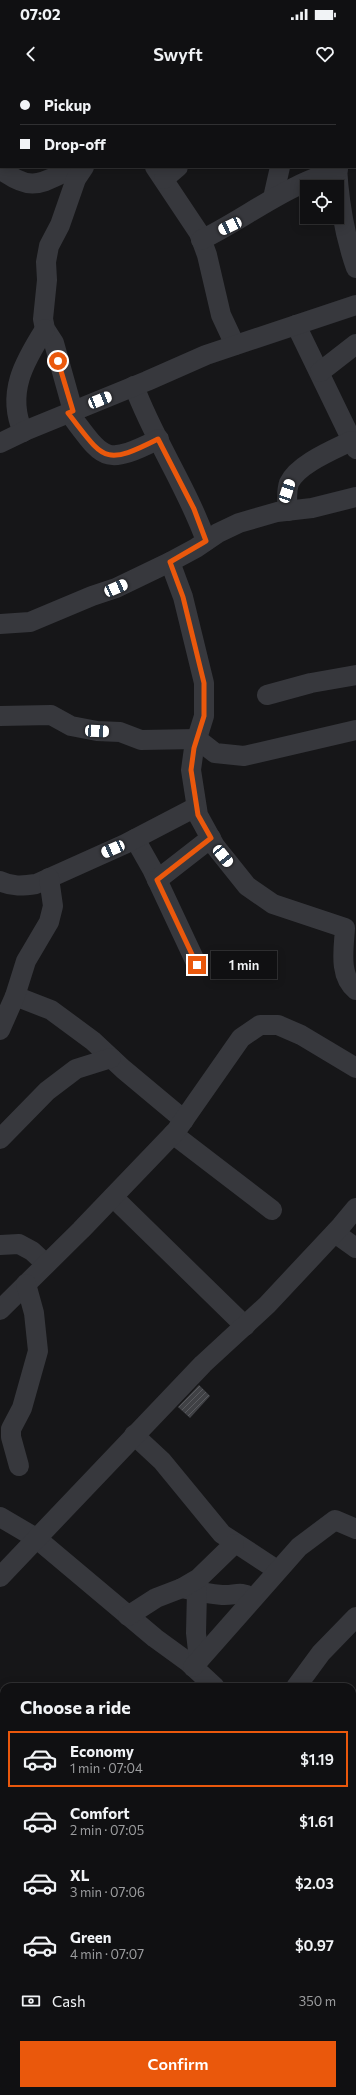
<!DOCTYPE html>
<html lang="en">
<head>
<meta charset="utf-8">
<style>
	body { margin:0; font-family:Commissioner,sans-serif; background:#1e1e20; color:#f1f3f6; height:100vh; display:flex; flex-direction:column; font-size:15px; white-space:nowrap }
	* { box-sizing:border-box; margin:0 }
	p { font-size:13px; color:#9c9d9f }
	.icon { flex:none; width:22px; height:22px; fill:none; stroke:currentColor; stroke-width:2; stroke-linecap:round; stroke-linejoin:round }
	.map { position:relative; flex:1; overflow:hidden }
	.side { position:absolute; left:0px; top:1603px; width:356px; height:412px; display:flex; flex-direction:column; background:#101012; border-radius:12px 12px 0 0; box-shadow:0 2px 10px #0003,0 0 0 1px #303032 }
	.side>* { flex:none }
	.hud { position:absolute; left:0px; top:0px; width:356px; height:88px; box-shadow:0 2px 10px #0003,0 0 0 1px #303032; display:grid; align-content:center; height:88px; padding:0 20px; background:#101012 }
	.tools { position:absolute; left:300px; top:100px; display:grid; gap:8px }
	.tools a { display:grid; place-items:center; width:44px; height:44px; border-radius:0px; background:#101012; box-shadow:0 2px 10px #0003,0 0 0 1px #303032; font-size:20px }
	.end { position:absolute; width:18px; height:18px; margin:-9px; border:5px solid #ea580c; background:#fff; box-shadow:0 0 0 2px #fff }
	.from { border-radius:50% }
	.bubble { position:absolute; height:28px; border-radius:0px; background:#101012; box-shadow:0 2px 10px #0003,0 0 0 1px #303032; font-size:13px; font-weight:600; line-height:28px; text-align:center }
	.car { position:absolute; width:12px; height:24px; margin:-12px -6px; border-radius:5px; box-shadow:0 0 3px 1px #0007; background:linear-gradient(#fff 24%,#345 0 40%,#fff 0 76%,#345 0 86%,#fff 0) }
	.hud b { display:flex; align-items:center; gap:14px; height:38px; font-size:15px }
	.hud b+b { border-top:1px solid #303032 }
	.hud i { width:10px; height:10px; background:#f1f3f6 }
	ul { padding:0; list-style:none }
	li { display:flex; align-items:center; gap:12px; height:56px; margin:0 8px 6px; padding:0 12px; border:2px solid transparent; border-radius:0px }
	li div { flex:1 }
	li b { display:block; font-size:15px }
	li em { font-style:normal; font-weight:600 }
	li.on { border-color:#ea580c }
	li>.icon { width:36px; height:36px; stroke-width:1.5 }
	h2 { padding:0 20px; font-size:18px; line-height:48px }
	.pay { display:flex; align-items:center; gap:10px; height:44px; padding:0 20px; font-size:15px }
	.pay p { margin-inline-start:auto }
	.button { display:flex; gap:8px; margin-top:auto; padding:8px 20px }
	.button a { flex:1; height:46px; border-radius:0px; background:#ea580c; color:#fff; font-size:16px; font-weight:600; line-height:46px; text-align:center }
	.status { display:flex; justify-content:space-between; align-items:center; height:28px; padding:0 20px; background:#101012; direction:ltr }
	.status svg { height:11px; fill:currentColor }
	header { display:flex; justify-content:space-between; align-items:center; height:52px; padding:0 20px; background:#101012; font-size:18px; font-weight:600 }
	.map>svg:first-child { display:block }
	.building { fill:url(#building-hatch) }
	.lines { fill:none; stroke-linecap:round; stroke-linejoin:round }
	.minor { stroke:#37383d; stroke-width:20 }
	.route { stroke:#ea580c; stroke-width:5 }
</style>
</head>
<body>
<div class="status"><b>07:02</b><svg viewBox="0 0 49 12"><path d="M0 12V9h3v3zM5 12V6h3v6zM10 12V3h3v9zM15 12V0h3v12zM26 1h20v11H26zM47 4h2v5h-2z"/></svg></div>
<header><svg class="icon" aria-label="back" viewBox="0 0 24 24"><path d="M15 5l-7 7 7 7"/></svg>Swyft<svg class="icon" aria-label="heart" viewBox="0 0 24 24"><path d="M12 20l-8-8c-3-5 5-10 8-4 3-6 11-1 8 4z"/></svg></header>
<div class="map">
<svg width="356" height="2015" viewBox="0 0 356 2015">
	<defs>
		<pattern id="building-hatch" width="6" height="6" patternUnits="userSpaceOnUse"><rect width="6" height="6" fill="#404145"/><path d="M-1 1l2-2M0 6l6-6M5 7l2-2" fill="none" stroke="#595a5e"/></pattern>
	</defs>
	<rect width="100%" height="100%" fill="#161618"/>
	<polygon class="building" points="199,1305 210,1316 190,1338 178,1327"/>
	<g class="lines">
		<g class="minor">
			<polyline points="83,0 84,1"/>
			<polyline points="217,0 217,1"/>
			<polyline points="305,1 308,0"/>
			<polyline points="0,57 1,56"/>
			<polyline points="155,87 199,153 207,175 221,235 235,265"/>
			<path d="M337,87C339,123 344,154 356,188"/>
			<path d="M0,89C35,115 42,101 77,87"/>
			<polyline points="164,99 178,87"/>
			<polyline points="273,118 280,87"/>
			<path d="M201,160C234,144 262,123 295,107C308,100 323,95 338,89"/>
			<polyline points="296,245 356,369"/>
			<polyline points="320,292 356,264"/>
			<path d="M134,306C154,360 187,407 206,461"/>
			<polyline points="73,331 54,263 45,249 43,239 47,200 46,182 49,166 60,145 76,99 84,87"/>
			<path d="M69,333C104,379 103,387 159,359"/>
			<path d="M23,352C6,313 24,282 45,249"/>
			<polyline points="0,363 27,350 147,301 206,275 356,225"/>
			<path d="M288,431C287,422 286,412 289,403C298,384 333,370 351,361"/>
			<path d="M170,482L183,517L204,603V636L194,668L191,690L198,735L215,766L247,806L273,824L345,848C344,867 338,896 356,910"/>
			<polyline points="0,544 30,542 92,516 116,508 170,482 196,468 218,453 239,443 277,432 312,428 356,417"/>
			<polyline points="267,615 311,603 356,595"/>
			<polyline points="0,636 51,635 71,646 97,651 120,652 141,660 197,659 215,673 244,676 356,650"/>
			<polyline points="135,759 152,789 197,885"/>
			<polyline points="157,800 211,758"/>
			<path d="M0,801C12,807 23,806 36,804L125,764L196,727"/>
			<polyline points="15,916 51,930 93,961 123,989 184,1040"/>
			<polyline points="0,950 15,916 26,881 49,842 53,826 49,798"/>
			<polyline points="173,1054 272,1130"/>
			<polyline points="0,1059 47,1011 76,989 111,978"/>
			<polyline points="113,1117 245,1246"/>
			<polyline points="335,1153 356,1168"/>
			<polyline points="0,1165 19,1164 32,1171 46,1184"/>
			<polyline points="0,1230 81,1150 176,1051 241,958 260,945 278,945 301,955 356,988"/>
			<polyline points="134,1355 162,1381 222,1454 277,1490"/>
			<polyline points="19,1386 11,1357 11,1349 22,1328 38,1271 34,1233 26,1204"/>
			<polyline points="0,1437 36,1458 155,1558 188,1582 215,1607"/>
			<polyline points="0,1497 203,1284 267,1225 341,1146 356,1128"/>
			<path d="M182,1508C195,1511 209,1514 222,1515C235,1516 240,1510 252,1518"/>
			<polyline points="197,1511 196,1553 199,1580"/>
			<polyline points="128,1536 156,1518 182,1508 199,1498 234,1464"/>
			<polyline points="193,1587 299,1467 335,1440 356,1449"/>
			<polyline points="296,1607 321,1573 356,1537"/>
			<polyline points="0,1624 4,1628"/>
			<polyline points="0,1717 4,1716"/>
			<polyline points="0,1765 4,1759"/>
			<polyline points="352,1779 356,1782"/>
			<polyline points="0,1814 4,1815"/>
			<polyline points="352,1858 356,1843"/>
			<polyline points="55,2015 56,2011"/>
			<polyline points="296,2015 298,2011"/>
		</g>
	</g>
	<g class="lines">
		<path class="route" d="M58,281L73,331L68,333C104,379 103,387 158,359L194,429L206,461L170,482L183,517L204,603V636L194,668L191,690L198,735L211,758L157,800L197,885"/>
	</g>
</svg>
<div class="tools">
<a><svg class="icon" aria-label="locate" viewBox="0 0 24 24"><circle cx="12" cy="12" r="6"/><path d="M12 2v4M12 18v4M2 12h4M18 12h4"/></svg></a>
</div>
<i class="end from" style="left:58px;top:281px"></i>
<i class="end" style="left:197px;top:885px"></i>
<div class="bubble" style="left:211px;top:871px;width:66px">1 min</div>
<i class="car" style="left:230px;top:146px;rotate:245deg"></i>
<i class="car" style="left:100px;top:320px;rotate:68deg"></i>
<i class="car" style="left:287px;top:411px;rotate:18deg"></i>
<i class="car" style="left:116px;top:508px;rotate:66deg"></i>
<i class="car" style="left:97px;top:651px;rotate:93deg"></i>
<i class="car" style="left:113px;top:769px;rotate:246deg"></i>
<i class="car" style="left:223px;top:776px;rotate:141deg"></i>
<div class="hud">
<b><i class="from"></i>Pickup</b>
<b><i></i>Drop-off</b>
</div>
<section class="side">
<h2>Choose a ride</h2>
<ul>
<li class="on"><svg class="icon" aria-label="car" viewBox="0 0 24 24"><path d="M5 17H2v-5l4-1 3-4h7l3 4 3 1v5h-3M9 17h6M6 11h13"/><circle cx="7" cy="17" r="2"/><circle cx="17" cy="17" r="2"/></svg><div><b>Economy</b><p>1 min · 07:04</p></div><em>$1.19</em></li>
<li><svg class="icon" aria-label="car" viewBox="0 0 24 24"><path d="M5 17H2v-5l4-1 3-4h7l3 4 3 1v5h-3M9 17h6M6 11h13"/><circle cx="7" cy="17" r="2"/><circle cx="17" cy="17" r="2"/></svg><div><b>Comfort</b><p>2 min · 07:05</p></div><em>$1.61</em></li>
<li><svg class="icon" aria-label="car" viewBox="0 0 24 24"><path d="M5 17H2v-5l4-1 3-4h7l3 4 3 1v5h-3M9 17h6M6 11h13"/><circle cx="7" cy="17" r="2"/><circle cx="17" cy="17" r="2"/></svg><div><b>XL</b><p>3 min · 07:06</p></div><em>$2.03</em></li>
<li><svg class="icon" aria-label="car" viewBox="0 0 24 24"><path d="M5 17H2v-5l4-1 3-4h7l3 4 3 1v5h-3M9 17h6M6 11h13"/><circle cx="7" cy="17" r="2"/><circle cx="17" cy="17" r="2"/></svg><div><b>Green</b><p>4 min · 07:07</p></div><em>$0.97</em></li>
</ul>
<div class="pay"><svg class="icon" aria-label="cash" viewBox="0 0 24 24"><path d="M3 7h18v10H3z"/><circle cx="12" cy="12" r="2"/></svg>Cash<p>350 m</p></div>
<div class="button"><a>Confirm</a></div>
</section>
</div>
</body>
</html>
